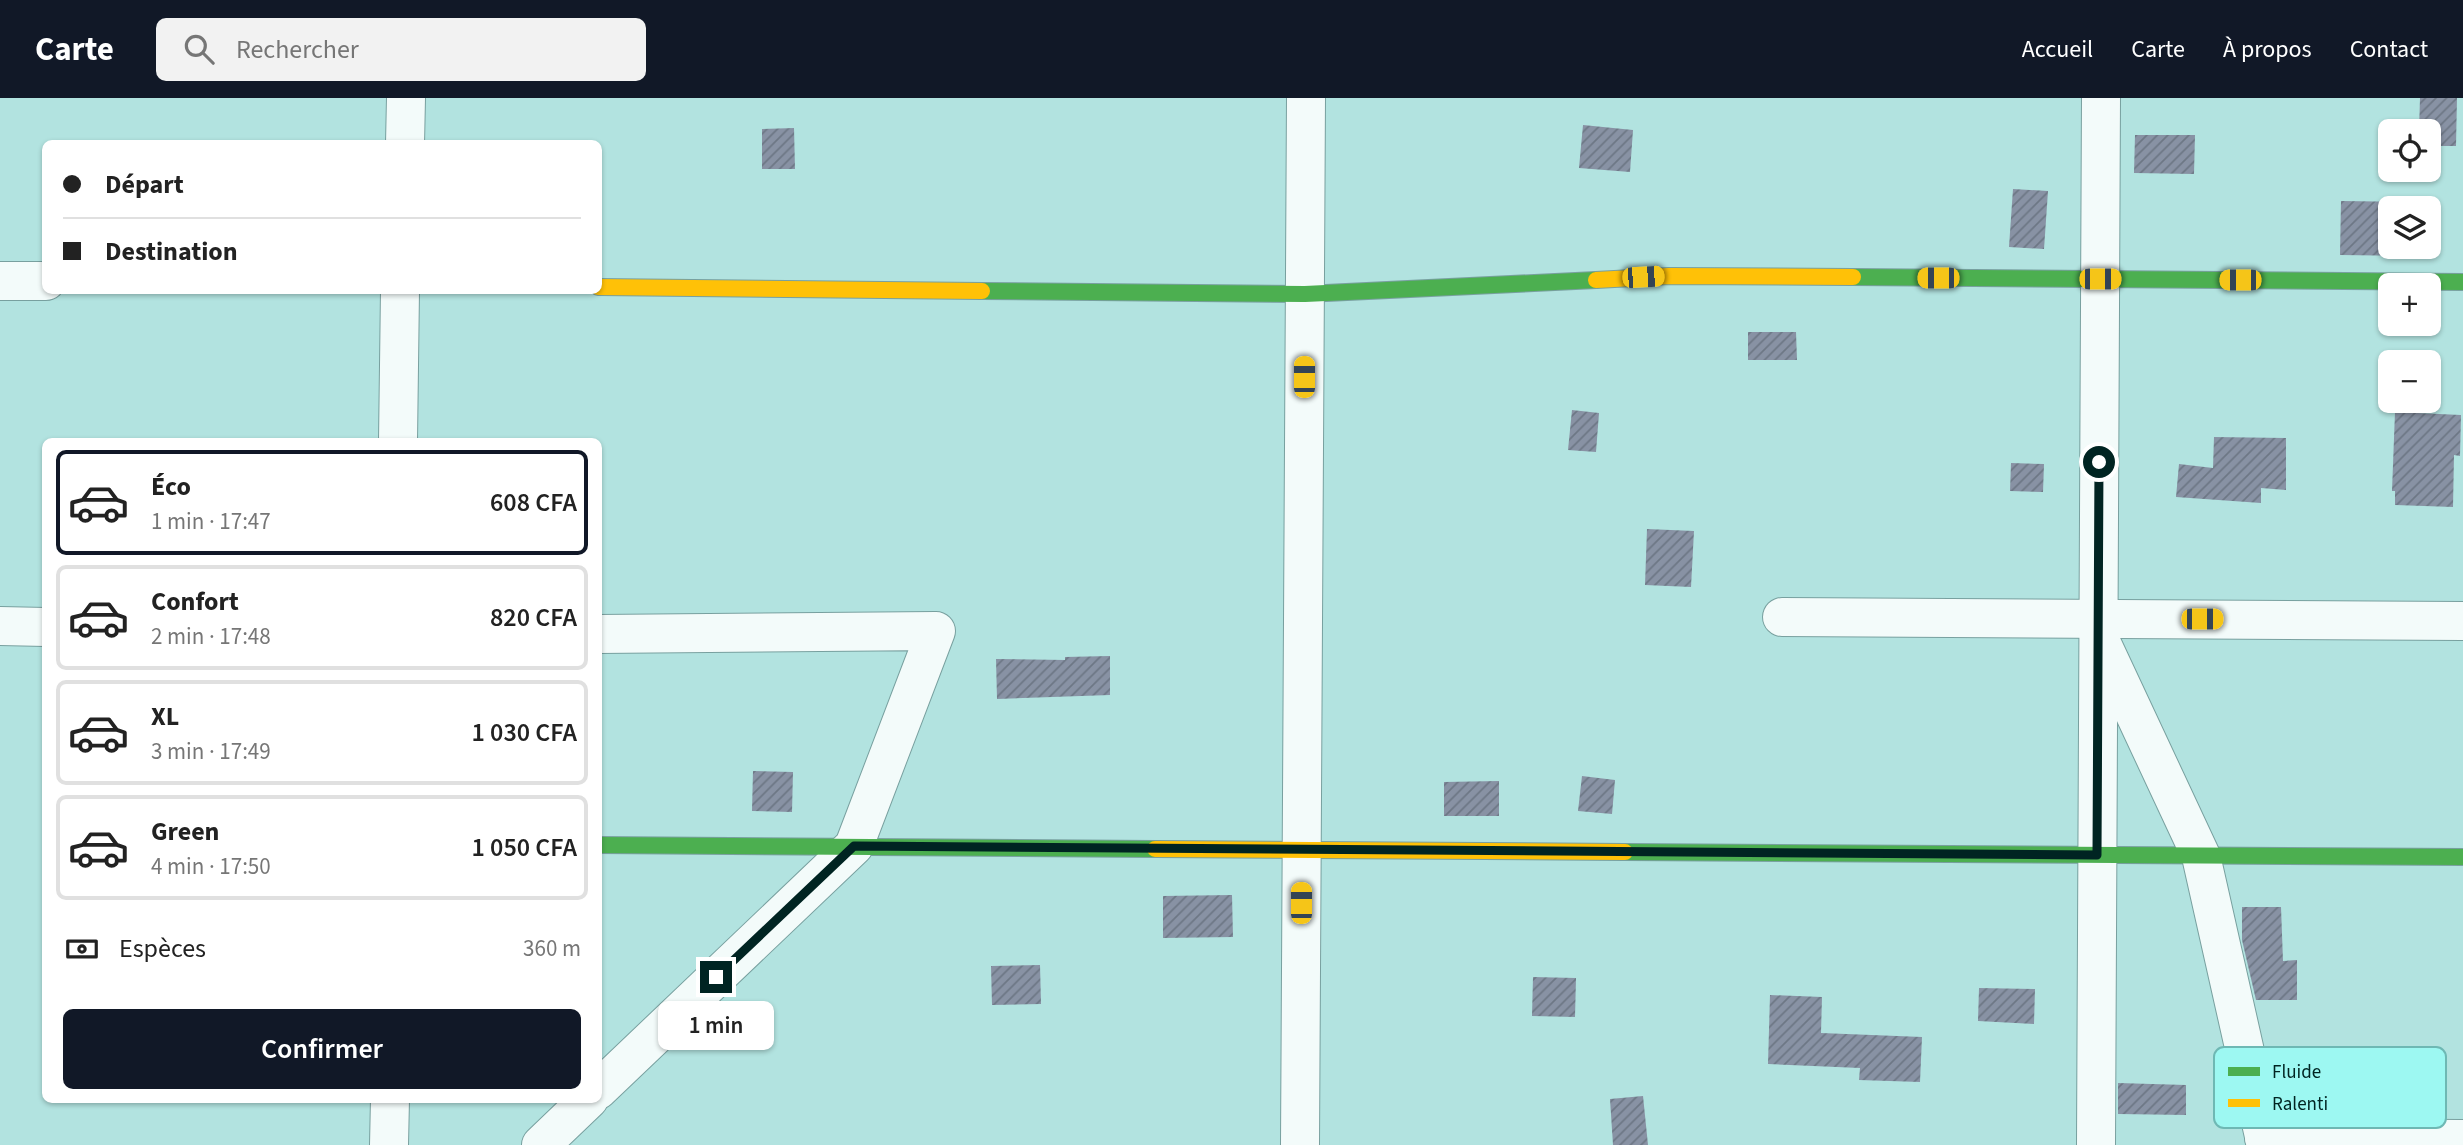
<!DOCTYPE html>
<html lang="fr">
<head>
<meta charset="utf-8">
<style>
	body { margin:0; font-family:"Source Sans 3",sans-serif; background:#f2f2f2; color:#222; height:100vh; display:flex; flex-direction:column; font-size:26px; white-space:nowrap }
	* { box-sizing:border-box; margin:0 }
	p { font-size:23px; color:#767676 }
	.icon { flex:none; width:38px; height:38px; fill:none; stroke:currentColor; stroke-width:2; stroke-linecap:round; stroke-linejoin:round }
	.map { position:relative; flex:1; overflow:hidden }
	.drawer { position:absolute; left:42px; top:340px; width:560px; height:665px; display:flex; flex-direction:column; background:#fff; border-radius:10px; box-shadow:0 2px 5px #0004 }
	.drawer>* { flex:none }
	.top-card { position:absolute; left:42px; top:42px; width:560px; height:154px; border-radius:10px; box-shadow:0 2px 5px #0004; display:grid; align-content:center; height:154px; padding:0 21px; background:#fff }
	.fabs { position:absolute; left:2378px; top:21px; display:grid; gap:14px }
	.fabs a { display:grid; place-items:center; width:63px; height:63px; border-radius:10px; background:#fff; box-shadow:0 2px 5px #0004; font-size:35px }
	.end { position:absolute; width:32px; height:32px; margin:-16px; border:9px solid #002422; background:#fff; box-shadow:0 0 0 4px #fff }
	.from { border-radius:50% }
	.bubble { position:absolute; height:49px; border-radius:10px; background:#fff; box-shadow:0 2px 5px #0004; font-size:23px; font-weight:600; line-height:49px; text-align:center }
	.car { position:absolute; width:21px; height:42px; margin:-21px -10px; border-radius:9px; box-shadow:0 0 5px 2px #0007; background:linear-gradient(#f5c518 24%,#345 0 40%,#f5c518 0 76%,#345 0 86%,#f5c518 0) }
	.top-card b { display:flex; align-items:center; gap:24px; height:66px; font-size:26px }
	.top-card b+b { border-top:2px solid #e0e0e0 }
	.top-card i { width:18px; height:18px; background:#222 }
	ul { padding:12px 0 0; list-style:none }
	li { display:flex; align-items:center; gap:21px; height:105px; margin:0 14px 10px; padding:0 7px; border:4px solid #e0e0e0; border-radius:10px }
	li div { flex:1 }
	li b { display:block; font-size:26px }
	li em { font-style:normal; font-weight:600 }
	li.current { border-color:#111827 }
	li>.icon { width:63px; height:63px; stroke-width:1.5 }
	.pay { display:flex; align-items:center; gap:18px; height:77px; padding:0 21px; font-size:26px }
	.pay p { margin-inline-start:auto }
	.cta { display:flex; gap:14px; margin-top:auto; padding:14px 21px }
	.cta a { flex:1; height:80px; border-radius:10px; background:#111827; color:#fff; font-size:28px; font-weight:600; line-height:80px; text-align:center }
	header { display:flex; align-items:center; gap:42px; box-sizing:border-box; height:98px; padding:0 35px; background:#111827; color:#fff }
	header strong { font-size:33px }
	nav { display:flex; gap:38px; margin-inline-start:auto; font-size:24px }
	.search { width:490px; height:63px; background:#f2f2f2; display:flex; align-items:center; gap:18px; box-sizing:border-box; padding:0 24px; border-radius:10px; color:#767676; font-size:26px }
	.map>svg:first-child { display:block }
	.building { fill:url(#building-hatch) }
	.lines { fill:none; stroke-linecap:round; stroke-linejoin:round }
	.street-casing { stroke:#78a09f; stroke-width:40 }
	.fast-casing { stroke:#78a09f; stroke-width:18 }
	.slow-casing { stroke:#78a09f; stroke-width:18 }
	.street { stroke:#f3fbfa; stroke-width:38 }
	.fast { stroke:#4caf50; stroke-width:16 }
	.slow { stroke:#ffc107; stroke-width:16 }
	.route { stroke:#002422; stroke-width:9 }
	.key { fill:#9df8f2; stroke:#6eb8b4; stroke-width:2 }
	.key-label { font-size:19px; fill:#002422 }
</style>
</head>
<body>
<header>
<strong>Carte</strong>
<div class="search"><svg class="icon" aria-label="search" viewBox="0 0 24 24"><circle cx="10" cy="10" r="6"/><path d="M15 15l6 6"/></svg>Rechercher</div>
<nav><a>Accueil</a><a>Carte</a><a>À propos</a><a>Contact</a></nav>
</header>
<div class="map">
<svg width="2463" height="1047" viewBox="0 0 2463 1047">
	<defs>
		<pattern id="building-hatch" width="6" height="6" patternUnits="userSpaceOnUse" patternTransform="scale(1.75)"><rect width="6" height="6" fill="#8892a4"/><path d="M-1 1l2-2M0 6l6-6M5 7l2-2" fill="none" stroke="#6d7785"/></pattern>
	</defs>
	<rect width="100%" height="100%" fill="#b2e3e0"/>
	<g class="building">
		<polygon points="2420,0 2457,0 2456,48 2429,48 2429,33 2419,33"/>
		<polygon points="1583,27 1633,32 1630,74 1579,70"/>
		<polygon points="794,30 795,71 762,71 762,31"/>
		<polygon points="2135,37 2195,37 2194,76 2134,75"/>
		<polygon points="2013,91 2048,93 2044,151 2009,149"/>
		<polygon points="2341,103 2415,104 2415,110 2390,110 2390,149 2415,149 2415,158 2340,157"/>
		<polygon points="1748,234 1796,234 1797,262 1748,262"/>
		<polygon points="1572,312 1599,315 1596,354 1568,352"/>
		<polygon points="2395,314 2461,317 2460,358 2454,357 2453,409 2395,407 2395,393 2392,393"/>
		<polygon points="2214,339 2286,340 2286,392 2261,390 2261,405 2176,399 2179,366 2213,370"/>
		<polygon points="2011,365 2044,366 2043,394 2010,393"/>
		<polygon points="1647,431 1694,433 1691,489 1645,487"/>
		<polygon points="1110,558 1110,597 997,601 996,561 1065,562 1065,559"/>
		<polygon points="753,673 793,674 792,714 752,713"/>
		<polygon points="1582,678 1615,682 1612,716 1578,713"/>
		<polygon points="1499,683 1499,718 1444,718 1444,684"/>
		<polygon points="1232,797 1233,839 1163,840 1163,798"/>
		<polygon points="2242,809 2281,809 2283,863 2297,862 2297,902 2256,902 2242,842"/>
		<polygon points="1040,867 1041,906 992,907 991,868"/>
		<polygon points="1533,879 1576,880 1575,919 1532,918"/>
		<polygon points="1979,890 2035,891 2034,926 1978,923"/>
		<polygon points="1770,897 1822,899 1821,935 1922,939 1920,984 1859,982 1860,970 1768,966"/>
		<polygon points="2118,985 2186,987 2186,1017 2118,1016"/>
		<polygon points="1643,998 1648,1047 1613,1047 1610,1001"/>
	</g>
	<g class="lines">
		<g class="street-casing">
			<g id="street">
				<polyline points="405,46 406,0"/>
				<polyline points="0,183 46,183"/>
				<polyline points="398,343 400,192"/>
				<polyline points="1782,519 2463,523"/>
				<polyline points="0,528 46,529"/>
				<polyline points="598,536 936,533 854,748 598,992"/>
				<polyline points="2102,546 2201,758 2266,1047"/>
				<polyline points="2264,1040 2463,1041"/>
				<polyline points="389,1047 390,1001"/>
				<polyline points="541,1047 589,1001"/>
				<polyline points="1300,1047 1306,0"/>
				<polyline points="2096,1047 2101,0"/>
			</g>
		</g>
		<g class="fast-casing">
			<g id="fast">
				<polyline points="1853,179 2463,184"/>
				<polyline points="982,193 1305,196 1596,182"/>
				<polyline points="598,747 1155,751"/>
				<polyline points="1625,754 2463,759"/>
			</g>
		</g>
		<g class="slow-casing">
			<g id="slow">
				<polyline points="1596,182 1669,178 1853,179"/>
				<polyline points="598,189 982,193"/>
				<polyline points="1155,751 1625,754"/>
			</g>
		</g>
		<use href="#street" class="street"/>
		<use href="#fast" class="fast"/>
		<use href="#slow" class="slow"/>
	</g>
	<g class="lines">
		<polyline class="route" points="716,879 854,748 2097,757 2099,364"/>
	</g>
	<rect x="2214" y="949" width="232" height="81" rx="10" class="key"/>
	<rect x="2228" y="969" width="32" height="9" fill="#4caf50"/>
	<rect x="2228" y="1001" width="32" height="8" fill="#ffc107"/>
	<g class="key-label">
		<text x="2272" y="980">Fluide</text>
		<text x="2272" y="1012">Ralenti</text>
	</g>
</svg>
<div class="fabs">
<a><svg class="icon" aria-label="locate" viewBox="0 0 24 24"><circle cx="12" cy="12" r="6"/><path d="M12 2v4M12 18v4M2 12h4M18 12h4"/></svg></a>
<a><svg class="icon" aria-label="layers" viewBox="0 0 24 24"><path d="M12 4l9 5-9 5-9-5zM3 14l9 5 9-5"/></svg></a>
<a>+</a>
<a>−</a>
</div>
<i class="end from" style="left:2099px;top:364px"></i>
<i class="end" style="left:716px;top:879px"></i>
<div class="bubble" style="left:658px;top:903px;width:116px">1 min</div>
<i class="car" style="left:1643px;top:179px;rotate:87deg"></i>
<i class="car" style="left:1938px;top:180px;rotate:270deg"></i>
<i class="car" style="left:2100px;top:181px;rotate:90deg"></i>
<i class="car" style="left:2240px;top:182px;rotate:270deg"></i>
<i class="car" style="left:1304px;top:279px;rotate:0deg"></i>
<i class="car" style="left:2202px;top:521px;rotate:90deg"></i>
<i class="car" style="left:1301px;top:805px;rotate:0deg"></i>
<div class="top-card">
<b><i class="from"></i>Départ</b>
<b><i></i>Destination</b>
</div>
<section class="drawer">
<ul>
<li class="current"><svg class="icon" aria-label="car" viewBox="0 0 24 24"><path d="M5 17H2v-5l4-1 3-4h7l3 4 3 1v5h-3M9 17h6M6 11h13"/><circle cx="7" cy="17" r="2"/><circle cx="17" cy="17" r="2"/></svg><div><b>Éco</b><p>1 min · 17:47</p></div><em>608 CFA</em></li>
<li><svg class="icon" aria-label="car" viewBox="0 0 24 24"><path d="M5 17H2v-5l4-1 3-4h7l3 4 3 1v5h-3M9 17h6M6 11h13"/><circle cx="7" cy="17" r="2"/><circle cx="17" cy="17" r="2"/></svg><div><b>Confort</b><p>2 min · 17:48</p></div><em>820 CFA</em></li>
<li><svg class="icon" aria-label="car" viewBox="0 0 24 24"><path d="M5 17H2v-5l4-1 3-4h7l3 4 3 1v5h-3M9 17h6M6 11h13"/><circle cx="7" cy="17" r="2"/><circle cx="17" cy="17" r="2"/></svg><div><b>XL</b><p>3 min · 17:49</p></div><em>1 030 CFA</em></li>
<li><svg class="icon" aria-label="car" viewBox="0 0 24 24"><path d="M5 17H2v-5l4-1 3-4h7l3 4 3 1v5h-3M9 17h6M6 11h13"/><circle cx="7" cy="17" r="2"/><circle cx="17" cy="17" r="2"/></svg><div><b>Green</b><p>4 min · 17:50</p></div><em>1 050 CFA</em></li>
</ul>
<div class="pay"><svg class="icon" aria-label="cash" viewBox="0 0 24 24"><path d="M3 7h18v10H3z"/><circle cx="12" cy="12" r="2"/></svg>Espèces<p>360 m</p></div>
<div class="cta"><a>Confirmer</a></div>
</section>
</div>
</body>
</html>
